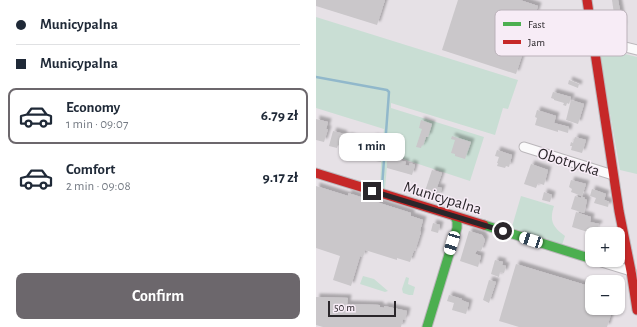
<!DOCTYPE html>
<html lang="en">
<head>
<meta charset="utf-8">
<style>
	body { margin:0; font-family:"Alegreya Sans",sans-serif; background:#f2f2f3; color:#1f2937; height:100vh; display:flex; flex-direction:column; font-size:15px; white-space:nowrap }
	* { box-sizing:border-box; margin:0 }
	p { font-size:13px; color:#747a83 }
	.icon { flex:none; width:22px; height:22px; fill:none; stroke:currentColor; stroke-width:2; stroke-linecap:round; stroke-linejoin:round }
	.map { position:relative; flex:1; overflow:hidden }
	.details { display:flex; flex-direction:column; background:#fff; width:316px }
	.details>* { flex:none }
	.banner { display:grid; align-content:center; height:88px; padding:0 16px; background:#fff }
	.tools { position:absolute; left:269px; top:227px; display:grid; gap:8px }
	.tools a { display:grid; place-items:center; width:40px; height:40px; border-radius:8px; background:#fff; box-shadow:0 1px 3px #0004; font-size:20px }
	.scale { position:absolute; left:12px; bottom:10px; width:68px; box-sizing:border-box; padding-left:4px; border:2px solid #2a262a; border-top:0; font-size:11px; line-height:14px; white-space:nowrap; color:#2a262a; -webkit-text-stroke:3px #f7ecf6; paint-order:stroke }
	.end { position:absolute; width:18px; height:18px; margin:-9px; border:5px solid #2a262a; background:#fff; box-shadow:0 0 0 2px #fff }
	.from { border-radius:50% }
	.bubble { position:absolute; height:28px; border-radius:8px; background:#fff; box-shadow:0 1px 3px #0004; font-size:13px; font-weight:700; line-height:28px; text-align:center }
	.car { position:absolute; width:12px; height:24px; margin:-12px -6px; border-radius:5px; box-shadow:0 0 3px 1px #0007; background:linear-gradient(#fff 24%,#345 0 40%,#fff 0 76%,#345 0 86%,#fff 0) }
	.banner b { display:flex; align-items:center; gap:14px; height:38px; font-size:15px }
	.banner b+b { border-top:1px solid #e0e1e3 }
	.banner i { width:10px; height:10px; background:#1f2937 }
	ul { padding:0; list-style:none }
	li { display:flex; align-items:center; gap:12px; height:56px; margin:0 8px 6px; padding:0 8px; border:2px solid transparent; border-radius:8px }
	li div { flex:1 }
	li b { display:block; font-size:15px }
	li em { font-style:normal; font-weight:700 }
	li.on { border-color:#6c676c }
	li>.icon { width:36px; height:36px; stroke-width:1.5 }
	.button { display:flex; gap:8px; margin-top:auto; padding:8px 16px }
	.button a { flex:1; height:46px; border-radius:8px; background:#6c676c; color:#fff; font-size:16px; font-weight:700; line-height:46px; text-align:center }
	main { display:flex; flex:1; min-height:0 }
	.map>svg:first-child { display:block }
	.green { fill:#c9ded4 }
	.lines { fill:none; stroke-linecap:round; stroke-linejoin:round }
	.stream { stroke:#91b8cb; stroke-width:2.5 }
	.building { fill:#cac7ca; filter:url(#shadow) }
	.street-casing { stroke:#bbb7bb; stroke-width:11 }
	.fast-casing { stroke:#bbb7bb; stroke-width:11 }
	.jam-casing { stroke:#bbb7bb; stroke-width:11 }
	.street { stroke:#fbfafb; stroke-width:9 }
	.fast { stroke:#4caf50; stroke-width:9 }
	.jam { stroke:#c62828; stroke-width:9 }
	.route { stroke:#2a262a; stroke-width:5 }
	.labels { text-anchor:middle; stroke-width:3; stroke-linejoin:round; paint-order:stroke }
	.street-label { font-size:16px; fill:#2a262a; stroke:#f7ecf6 }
	.key { fill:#f7ecf6; stroke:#bab1b9; stroke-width:1 }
	.key-label { font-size:11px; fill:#2a262a }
</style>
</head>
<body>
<main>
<section class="details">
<div class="banner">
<b><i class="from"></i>Municypalna</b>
<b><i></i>Municypalna</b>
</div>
<ul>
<li class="on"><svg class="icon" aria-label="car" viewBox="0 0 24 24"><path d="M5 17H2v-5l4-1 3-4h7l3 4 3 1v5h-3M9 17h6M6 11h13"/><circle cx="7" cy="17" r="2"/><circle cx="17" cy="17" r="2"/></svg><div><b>Economy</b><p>1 min · 09:07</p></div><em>6.79 zł</em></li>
<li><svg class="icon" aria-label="car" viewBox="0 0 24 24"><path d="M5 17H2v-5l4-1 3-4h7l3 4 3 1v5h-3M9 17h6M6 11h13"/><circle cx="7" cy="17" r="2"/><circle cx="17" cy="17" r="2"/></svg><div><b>Comfort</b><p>2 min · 09:08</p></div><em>9.17 zł</em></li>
</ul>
<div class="button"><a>Confirm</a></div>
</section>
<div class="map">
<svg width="321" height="327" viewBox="0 0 321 327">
	<defs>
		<filter id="shadow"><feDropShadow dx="3.5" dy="-3.5" stdDeviation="1" flood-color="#0004"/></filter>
	</defs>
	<rect width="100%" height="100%" fill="#e6e1e6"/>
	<g class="green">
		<path d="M0,17L202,80L192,109L187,108L179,135L75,103V108L168,137L154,181L72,154L69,189L64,187C65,171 65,155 66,139H67L68,129L0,108Z"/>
		<polygon points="289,49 321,57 321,174 304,170 284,57 286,51"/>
		<path d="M205,196L238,206C233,221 237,227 249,236L246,245L195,230Z"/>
		<polygon points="47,276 58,279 72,291 69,292 44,284"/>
		<polygon points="90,277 93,278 92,284 99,287 97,295 93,295 87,293 86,289"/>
	</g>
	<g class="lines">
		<polyline class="stream" points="0,77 71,90 73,92 66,187"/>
	</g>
	<g class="building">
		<polygon points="0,0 69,0 61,25 0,6"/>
		<polygon points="142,0 204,0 222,6 200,74 126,50"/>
		<polygon points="296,0 302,0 307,27 300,28"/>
		<polygon points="253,80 263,84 262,88 252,84"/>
		<polygon points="237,92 255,97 253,104 251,103 250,106 247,105 248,103 238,100 238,99 235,98"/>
		<polygon points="255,100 268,104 262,124 250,120"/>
		<polygon points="221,110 240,116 238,123 253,127 252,133 242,130 242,132 219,125 221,118 219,117"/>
		<polygon points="0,119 12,122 10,129 12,129 8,142 0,140"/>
		<polygon points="105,120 116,124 112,137 110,137 107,146 106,145 105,148 100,147 106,129 103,128"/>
		<polygon points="17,131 28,134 27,136 32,137 32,136 44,140 43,142 49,144 49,143 54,144 57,137 66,139 65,162 60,161 62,154 47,149 46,153 42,152 42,153 39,152 40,151 32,149 31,153 28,152 27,154 25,154 27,148 24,147 24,146 22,145 21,148 13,146"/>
		<polygon points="136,136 155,142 149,159 139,156 139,154 135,153 139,140 135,139"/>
		<polygon points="259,137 270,140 266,153 255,150 256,146 254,146 255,142 257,143"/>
		<polygon points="181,150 196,155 193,167 190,166 189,168 181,166 182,163 181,163 183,157 179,156"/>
		<polygon points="75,158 90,162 89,165 93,166 94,163 99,165 96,175 71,168 71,160 74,161"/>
		<polygon points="215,164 232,170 228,185 222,183 220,188 208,184"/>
		<polygon points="116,170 126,173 121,187 126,188 123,196 109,191"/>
		<polygon points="255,180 270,184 266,196 255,192 256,189 253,187"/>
		<polygon points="0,186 32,196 32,193 95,213 95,216 107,220 104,231 105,232 99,251 98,250 94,262 81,258 81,260 49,250 47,257 44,256 35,286 17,280 24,256 0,248"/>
		<polygon points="276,189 290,194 288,200 293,202 292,207 278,203 280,198 274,196"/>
		<polygon points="228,192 236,195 234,202 226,200"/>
		<polygon points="259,196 265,198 265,196 269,198 268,199 271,200 268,213 255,209"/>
		<polygon points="260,212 275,217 274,222 283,224 282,227 280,227 278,234 256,227"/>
		<polygon points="117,223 124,225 122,233 115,231"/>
		<polygon points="153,231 166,235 169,240 165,251 161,250 159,254 165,256 162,267 144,261"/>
		<polygon points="179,260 187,262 186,265 190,266 188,273 184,272 183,277 175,274"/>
		<polygon points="200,264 276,287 276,308 297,308 291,327 203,327 183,321"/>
		<polygon points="173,280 180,282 173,303 167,300"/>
		<polygon points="133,295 146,299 145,300 153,303 150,314 136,310 138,303 131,301"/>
		<polygon points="0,297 32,298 31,304 63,305 64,305 64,307 68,308 68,306 91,311 89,320 87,319 85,327 7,327 0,325"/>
	</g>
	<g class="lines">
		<g class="street-casing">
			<g id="street">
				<polyline points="277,39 321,50"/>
				<polyline points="208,147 297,175"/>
				<polyline points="279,260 315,271"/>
			</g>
		</g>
		<g class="fast-casing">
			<g id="fast">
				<polyline points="168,225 276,259"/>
				<polyline points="111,327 141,228 141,221 139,217"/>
			</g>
		</g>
		<g class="jam-casing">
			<g id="jam">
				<polyline points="271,0 303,211 315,271 321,310"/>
				<polyline points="0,173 168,225"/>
			</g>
		</g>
		<use href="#street" class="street"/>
		<use href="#fast" class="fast"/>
		<use href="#jam" class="jam"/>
	</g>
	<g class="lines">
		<polyline class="route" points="56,191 187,231"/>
	</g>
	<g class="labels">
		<g class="street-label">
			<text transform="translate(253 161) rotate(17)" y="6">Obotrycka</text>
			<text transform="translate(127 197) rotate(17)" y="6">Municypalna</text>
		</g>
	</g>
	<rect x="179" y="10" width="132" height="46" rx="6" class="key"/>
	<rect x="187" y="22" width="18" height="4" fill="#4caf50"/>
	<rect x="187" y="40" width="18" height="4" fill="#c62828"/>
	<g class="key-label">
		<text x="212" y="28">Fast</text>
		<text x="212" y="46">Jam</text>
	</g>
</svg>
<div class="tools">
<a>+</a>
<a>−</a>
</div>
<div class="scale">50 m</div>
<i class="end from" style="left:187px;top:231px"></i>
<i class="end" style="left:56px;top:191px"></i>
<div class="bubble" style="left:23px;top:133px;width:66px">1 min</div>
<i class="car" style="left:215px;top:240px;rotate:288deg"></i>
<i class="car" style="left:136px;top:243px;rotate:197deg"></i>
</div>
</main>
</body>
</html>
